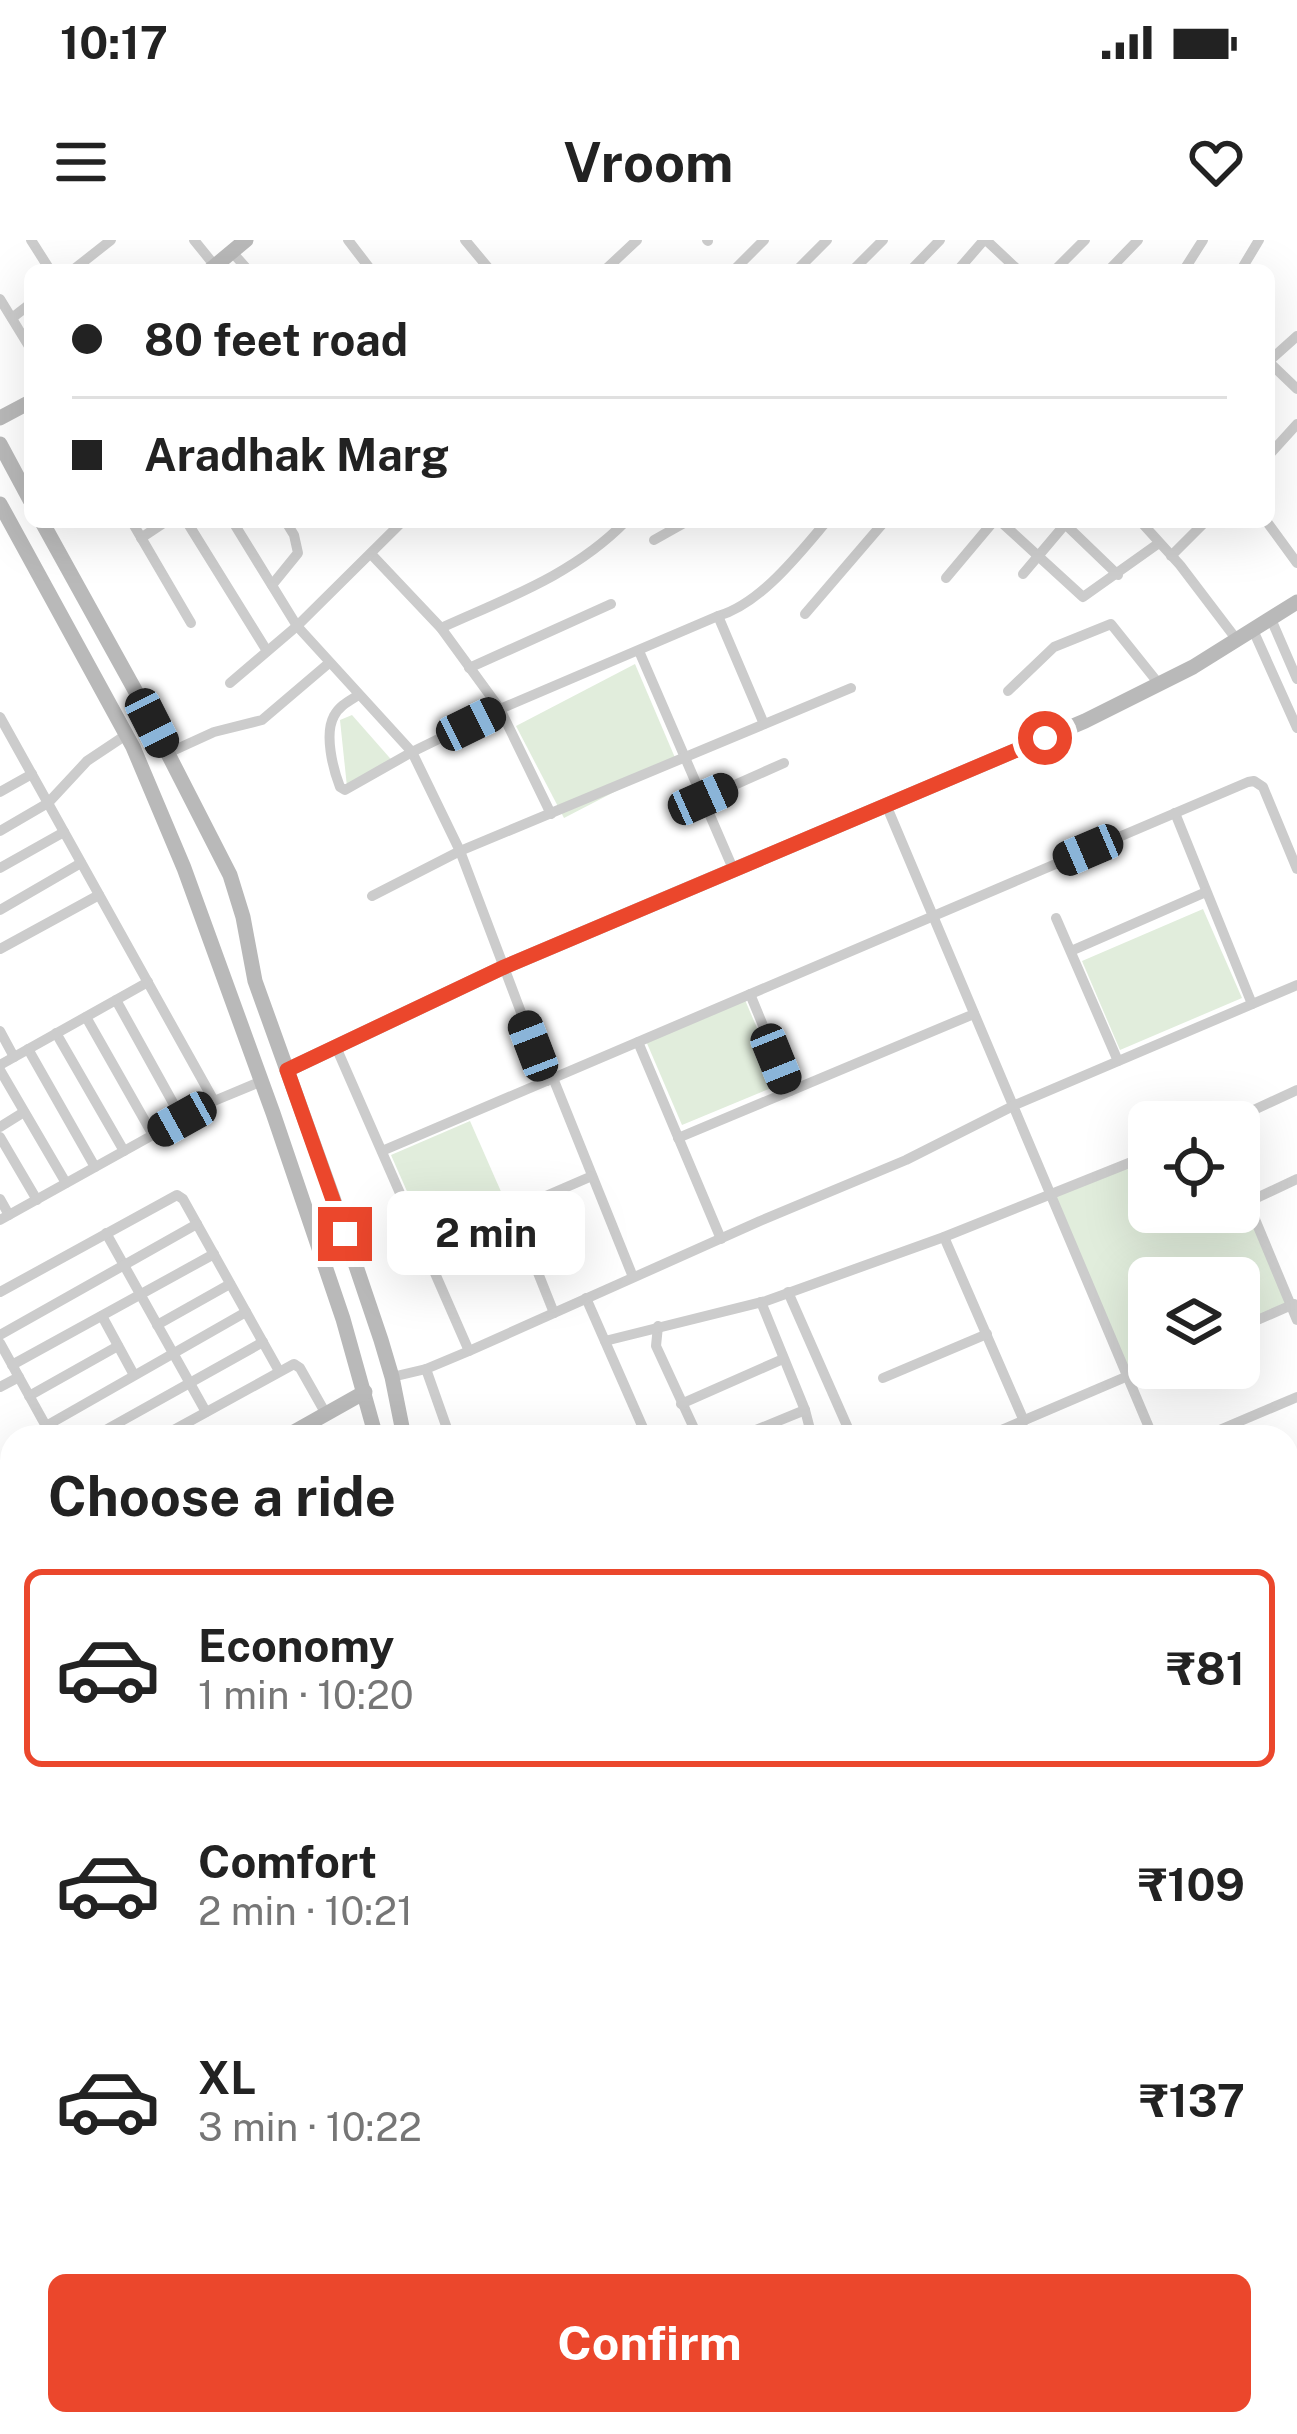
<!DOCTYPE html>
<html lang="en">
<head>
<meta charset="utf-8">
<style>
	body { margin:0; font-family:"Public Sans",sans-serif; background:#f2f2f2; color:#222; height:100vh; display:flex; flex-direction:column; font-size:45px; white-space:nowrap }
	* { box-sizing:border-box; margin:0 }
	p { font-size:39px; color:#767676 }
	.icon { flex:none; width:66px; height:66px; fill:none; stroke:currentColor; stroke-width:2; stroke-linecap:round; stroke-linejoin:round }
	.map { position:relative; flex:1; overflow:hidden }
	.panel { position:absolute; left:0px; top:1185px; width:1299px; height:1011px; display:flex; flex-direction:column; background:#fff; border-radius:36px 36px 0 0; box-shadow:0 12px 48px #0002 }
	.panel>* { flex:none }
	.top-card { position:absolute; left:24px; top:24px; width:1251px; height:264px; border-radius:18px; box-shadow:0 12px 48px #0002; display:grid; align-content:center; height:264px; padding:0 48px; background:#fff }
	.controls { position:absolute; left:1128px; top:861px; display:grid; gap:24px }
	.controls a { display:grid; place-items:center; width:132px; height:132px; border-radius:18px; background:#fff; box-shadow:0 12px 48px #0002; font-size:60px }
	.end { position:absolute; width:54px; height:54px; margin:-27px; border:15px solid #eb472c; background:#fff; box-shadow:0 0 0 6px #fff }
	.from { border-radius:50% }
	.bubble { position:absolute; height:84px; border-radius:18px; background:#fff; box-shadow:0 12px 48px #0002; font-size:39px; font-weight:700; line-height:84px; text-align:center }
	.car { position:absolute; width:36px; height:72px; margin:-36px -18px; border-radius:15px; box-shadow:0 0 9px 3px #0007; background:linear-gradient(#222 24%,#8ab4d8 0 40%,#222 0 76%,#8ab4d8 0 86%,#222 0) }
	.top-card b { display:flex; align-items:center; gap:42px; height:114px; font-size:45px }
	.top-card b+b { border-top:3px solid #e0e0e0 }
	.top-card i { width:30px; height:30px; background:#222 }
	ul { padding:0; list-style:none }
	li { display:flex; align-items:center; gap:36px; height:198px; margin:0 24px 18px; padding:0 24px; border:6px solid transparent; border-radius:18px }
	li div { flex:1 }
	li b { display:block; font-size:45px }
	li em { font-style:normal; font-weight:700 }
	li.current { border-color:#eb472c }
	li>.icon { width:108px; height:108px; stroke-width:1.5 }
	h2 { padding:0 48px; font-size:54px; line-height:144px }
	.cta { display:flex; gap:24px; margin-top:auto; padding:24px 48px }
	.cta a { flex:1; height:138px; border-radius:18px; background:#eb472c; color:#fff; font-size:48px; font-weight:700; line-height:138px; text-align:center }
	.status { display:flex; justify-content:space-between; align-items:center; height:84px; padding:0 60px; background:#fff; direction:ltr }
	.status svg { height:33px; fill:currentColor }
	header { display:flex; justify-content:space-between; align-items:center; height:156px; padding:0 48px; background:#fff; font-size:54px; font-weight:700 }
	.map>svg:first-child { display:block }
	.green { fill:#e1eddc }
	.lines { fill:none; stroke-linecap:round; stroke-linejoin:round }
	.street { stroke:#ccc; stroke-width:10 }
	.secondary { stroke:#b9b9b9; stroke-width:15 }
	.route { stroke:#eb472c; stroke-width:15 }
</style>
</head>
<body>
<div class="status"><b>10:17</b><svg viewBox="0 0 49 12"><path d="M0 12V9h3v3zM5 12V6h3v6zM10 12V3h3v9zM15 12V0h3v12zM26 1h20v11H26zM47 4h2v5h-2z"/></svg></div>
<header><svg class="icon" aria-label="menu" viewBox="0 0 24 24"><path d="M4 6h16M4 12h16M4 18h16"/></svg>Vroom<svg class="icon" aria-label="heart" viewBox="0 0 24 24"><path d="M12 20l-8-8c-3-5 5-10 8-4 3-6 11-1 8 4z"/></svg></header>
<div class="map">
<svg width="1297" height="2194" viewBox="0 0 1297 2194">
	<rect width="100%" height="100%" fill="#fff"/>
	<g class="green">
		<polygon points="635,424 676,520 564,578 516,486"/>
		<polygon points="352,475 396,525 347,547 340,480"/>
		<polygon points="1203,669 1242,758 1120,810 1082,721"/>
		<polygon points="745,760 781,844 682,885 646,801"/>
		<polygon points="470,881 506,963 427,997 391,915"/>
		<polygon points="1149,915 1149,972 1239,972 1239,941 1291,1066 1239,1088 1239,1038 1149,1038 1149,1127 1127,1136 1050,956"/>
	</g>
	<g class="lines">
		<g class="street">
			<polyline points="31,0 50,30"/>
			<polyline points="194,0 215,26"/>
			<polyline points="348,0 371,30"/>
			<polyline points="465,0 490,30"/>
			<polyline points="707,0 708,1"/>
			<polyline points="986,0 1018,30"/>
			<polyline points="232,12 248,30"/>
			<polyline points="73,30 111,0"/>
			<polyline points="605,30 637,0"/>
			<polyline points="734,30 764,0"/>
			<polyline points="797,30 827,0"/>
			<polyline points="853,30 883,0"/>
			<polyline points="911,30 940,0"/>
			<polyline points="958,30 984,0"/>
			<polyline points="1055,30 1085,0"/>
			<polyline points="1109,30 1138,0"/>
			<polyline points="1184,30 1203,0"/>
			<polyline points="1241,30 1259,0"/>
			<polyline points="0,59 30,108"/>
			<polyline points="12,78 30,64"/>
			<polyline points="1269,121 1297,96"/>
			<polyline points="1269,122 1297,149"/>
			<polyline points="1269,215 1297,184"/>
			<polyline points="132,282 191,383"/>
			<polyline points="187,282 267,411"/>
			<polyline points="233,282 297,386 412,512 460,611 547,841"/>
			<polyline points="1001,282 1083,357 1159,303"/>
			<polyline points="1141,282 1180,325 1237,400"/>
			<polyline points="1267,282 1297,323"/>
			<polyline points="1065,284 1118,335"/>
			<polyline points="141,298 165,282"/>
			<polyline points="654,300 686,282"/>
			<polyline points="371,314 441,388 500,469 551,574"/>
			<polyline points="1171,316 1205,282"/>
			<polyline points="1023,334 1067,282"/>
			<polyline points="946,338 993,282"/>
			<polyline points="272,345 298,313 294,295 286,282"/>
			<polyline points="805,374 884,282"/>
			<path d="M718,376C760,364 798,315 826,282"/>
			<polyline points="1271,379 1297,439"/>
			<path d="M441,388C507,358 573,335 625,282"/>
			<polyline points="1253,390 1297,488"/>
			<polyline points="639,411 734,631"/>
			<polyline points="469,428 611,364"/>
			<polyline points="230,443 297,386 402,282"/>
			<polyline points="1008,451 1054,407 1111,384 1159,444"/>
			<path d="M357,456C349,461 339,466 334,476C324,494 333,529 340,547L345,550L412,512L500,469L718,376L764,484"/>
			<polyline points="0,477 214,861"/>
			<polyline points="168,513 214,492 262,480 329,423"/>
			<polyline points="0,552 32,534"/>
			<polyline points="703,559 784,523"/>
			<polyline points="887,567 1153,1197"/>
			<polyline points="1175,573 1252,764"/>
			<polyline points="0,591 48,563 87,521 126,495"/>
			<polyline points="0,628 64,592"/>
			<polyline points="372,656 460,611 851,448"/>
			<polyline points="0,670 81,623"/>
			<polyline points="1056,678 1118,821"/>
			<polyline points="0,709 99,655"/>
			<polyline points="1071,711 1206,652"/>
			<polyline points="750,754 790,851"/>
			<polyline points="116,760 182,879"/>
			<polyline points="86,777 153,895"/>
			<polyline points="0,791 14,817"/>
			<polyline points="56,793 124,911"/>
			<polyline points="638,802 721,999"/>
			<polyline points="336,807 469,1111"/>
			<polyline points="28,809 95,927"/>
			<polyline points="0,825 148,742"/>
			<polyline points="0,830 66,943"/>
			<polyline points="553,838 633,1037"/>
			<polyline points="1228,882 1297,850"/>
			<polyline points="0,887 24,872"/>
			<polyline points="0,897 37,960"/>
			<polyline points="678,898 974,774"/>
			<polyline points="382,911 1248,542 1254,541 1263,547 1297,629"/>
			<polyline points="1239,941 1297,1080"/>
			<polyline points="0,959 9,975"/>
			<polyline points="1248,962 1297,939"/>
			<polyline points="513,970 554,1073"/>
			<polyline points="0,980 214,861 262,841"/>
			<polyline points="106,993 206,1172"/>
			<polyline points="944,997 1024,1181"/>
			<polyline points="424,1009 592,936"/>
			<polyline points="0,1052 177,955 183,959 279,1131"/>
			<polyline points="788,1052 851,1195"/>
			<polyline points="586,1058 647,1197"/>
			<polyline points="761,1062 805,1170 812,1197"/>
			<polyline points="102,1076 134,1135"/>
			<polyline points="157,1085 230,1044"/>
			<polyline points="658,1086 656,1106 698,1197"/>
			<polyline points="1239,1088 1294,1064"/>
			<polyline points="0,1095 197,984"/>
			<polyline points="605,1101 766,1061 944,997 1149,915"/>
			<polyline points="0,1103 52,1197"/>
			<polyline points="12,1125 214,1014"/>
			<polyline points="426,1129 450,1197"/>
			<polyline points="392,1137 426,1129 469,1111 760,981 906,920 1015,865 1297,745"/>
			<polyline points="883,1138 987,1094"/>
			<polyline points="0,1147 19,1137"/>
			<polyline points="29,1156 118,1106"/>
			<polyline points="681,1164 783,1119"/>
			<polyline points="46,1186 246,1072"/>
			<polyline points="93,1197 263,1102"/>
			<polyline points="161,1197 294,1124 300,1128 326,1174"/>
			<polyline points="739,1197 805,1170"/>
			<polyline points="985,1197 1149,1127"/>
			<polyline points="1203,1197 1297,1157"/>
			<polyline points="1287,1262 1297,1258"/>
			<polyline points="0,1315 12,1336"/>
			<polyline points="1287,1398 1297,1394"/>
			<polyline points="1287,1470 1297,1466"/>
			<polyline points="1287,1479 1297,1497"/>
			<polyline points="0,1560 12,1553"/>
			<polyline points="1287,1757 1297,1782"/>
			<polyline points="0,1765 12,1757"/>
			<polyline points="1287,1797 1297,1792"/>
			<polyline points="0,1804 12,1798"/>
			<polyline points="1287,1893 1297,1911"/>
			<polyline points="0,2002 9,2019"/>
			<polyline points="1287,2008 1297,2023"/>
			<polyline points="1287,2110 1297,2101"/>
			<polyline points="1287,2132 1297,2147"/>
			<polyline points="0,2147 12,2143"/>
			<polyline points="0,2178 16,2194"/>
			<polyline points="58,2184 69,2194"/>
			<polyline points="103,2184 115,2194"/>
			<polyline points="159,2184 172,2194"/>
			<polyline points="207,2184 219,2194"/>
			<polyline points="249,2184 261,2194"/>
			<polyline points="297,2184 310,2194"/>
			<polyline points="356,2184 370,2194"/>
			<polyline points="466,2184 478,2194"/>
			<polyline points="521,2184 535,2194"/>
			<polyline points="786,2184 789,2194"/>
			<polyline points="1033,2184 1039,2194"/>
			<polyline points="1231,2184 1236,2194"/>
			<polyline points="565,2194 573,2184"/>
			<polyline points="715,2194 724,2184"/>
			<polyline points="861,2194 878,2184"/>
			<polyline points="972,2194 989,2184"/>
			<polyline points="1189,2194 1205,2184"/>
		</g>
		<g class="secondary">
			<polyline points="210,30 246,0"/>
			<polyline points="0,178 30,162"/>
			<polyline points="0,204 30,260"/>
			<polyline points="0,264 133,507 184,628 273,873 343,1079 376,1197"/>
			<polyline points="42,282 141,461 230,635 243,677 255,741 333,958 381,1100 392,1137 404,1197"/>
			<polyline points="287,830 502,728 1085,481 1193,427 1297,362"/>
			<polyline points="285,1197 365,1152"/>
			<polyline points="0,1356 12,1350"/>
			<polyline points="0,2088 12,2082"/>
			<polyline points="0,2113 12,2108"/>
		</g>
	</g>
	<g class="lines">
		<polyline class="route" points="345,994 287,830 502,728 1045,498"/>
	</g>
</svg>
<div class="controls">
<a><svg class="icon" aria-label="locate" viewBox="0 0 24 24"><circle cx="12" cy="12" r="6"/><path d="M12 2v4M12 18v4M2 12h4M18 12h4"/></svg></a>
<a><svg class="icon" aria-label="layers" viewBox="0 0 24 24"><path d="M12 4l9 5-9 5-9-5zM3 14l9 5 9-5"/></svg></a>
</div>
<i class="end from" style="left:1045px;top:498px"></i>
<i class="end" style="left:345px;top:994px"></i>
<div class="bubble" style="left:387px;top:951px;width:198px">2 min</div>
<i class="car" style="left:152px;top:483px;rotate:153deg"></i>
<i class="car" style="left:471px;top:484px;rotate:64deg"></i>
<i class="car" style="left:703px;top:559px;rotate:66deg"></i>
<i class="car" style="left:1088px;top:610px;rotate:247deg"></i>
<i class="car" style="left:533px;top:806px;rotate:339deg"></i>
<i class="car" style="left:776px;top:819px;rotate:158deg"></i>
<i class="car" style="left:182px;top:879px;rotate:241deg"></i>
<div class="top-card">
<b><i class="from"></i>80 feet road</b>
<b><i></i>Aradhak Marg</b>
</div>
<section class="panel">
<h2>Choose a ride</h2>
<ul>
<li class="current"><svg class="icon" aria-label="car" viewBox="0 0 24 24"><path d="M5 17H2v-5l4-1 3-4h7l3 4 3 1v5h-3M9 17h6M6 11h13"/><circle cx="7" cy="17" r="2"/><circle cx="17" cy="17" r="2"/></svg><div><b>Economy</b><p>1 min · 10:20</p></div><em>₹81</em></li>
<li><svg class="icon" aria-label="car" viewBox="0 0 24 24"><path d="M5 17H2v-5l4-1 3-4h7l3 4 3 1v5h-3M9 17h6M6 11h13"/><circle cx="7" cy="17" r="2"/><circle cx="17" cy="17" r="2"/></svg><div><b>Comfort</b><p>2 min · 10:21</p></div><em>₹109</em></li>
<li><svg class="icon" aria-label="car" viewBox="0 0 24 24"><path d="M5 17H2v-5l4-1 3-4h7l3 4 3 1v5h-3M9 17h6M6 11h13"/><circle cx="7" cy="17" r="2"/><circle cx="17" cy="17" r="2"/></svg><div><b>XL</b><p>3 min · 10:22</p></div><em>₹137</em></li>
</ul>
<div class="cta"><a>Confirm</a></div>
</section>
</div>
</body>
</html>
